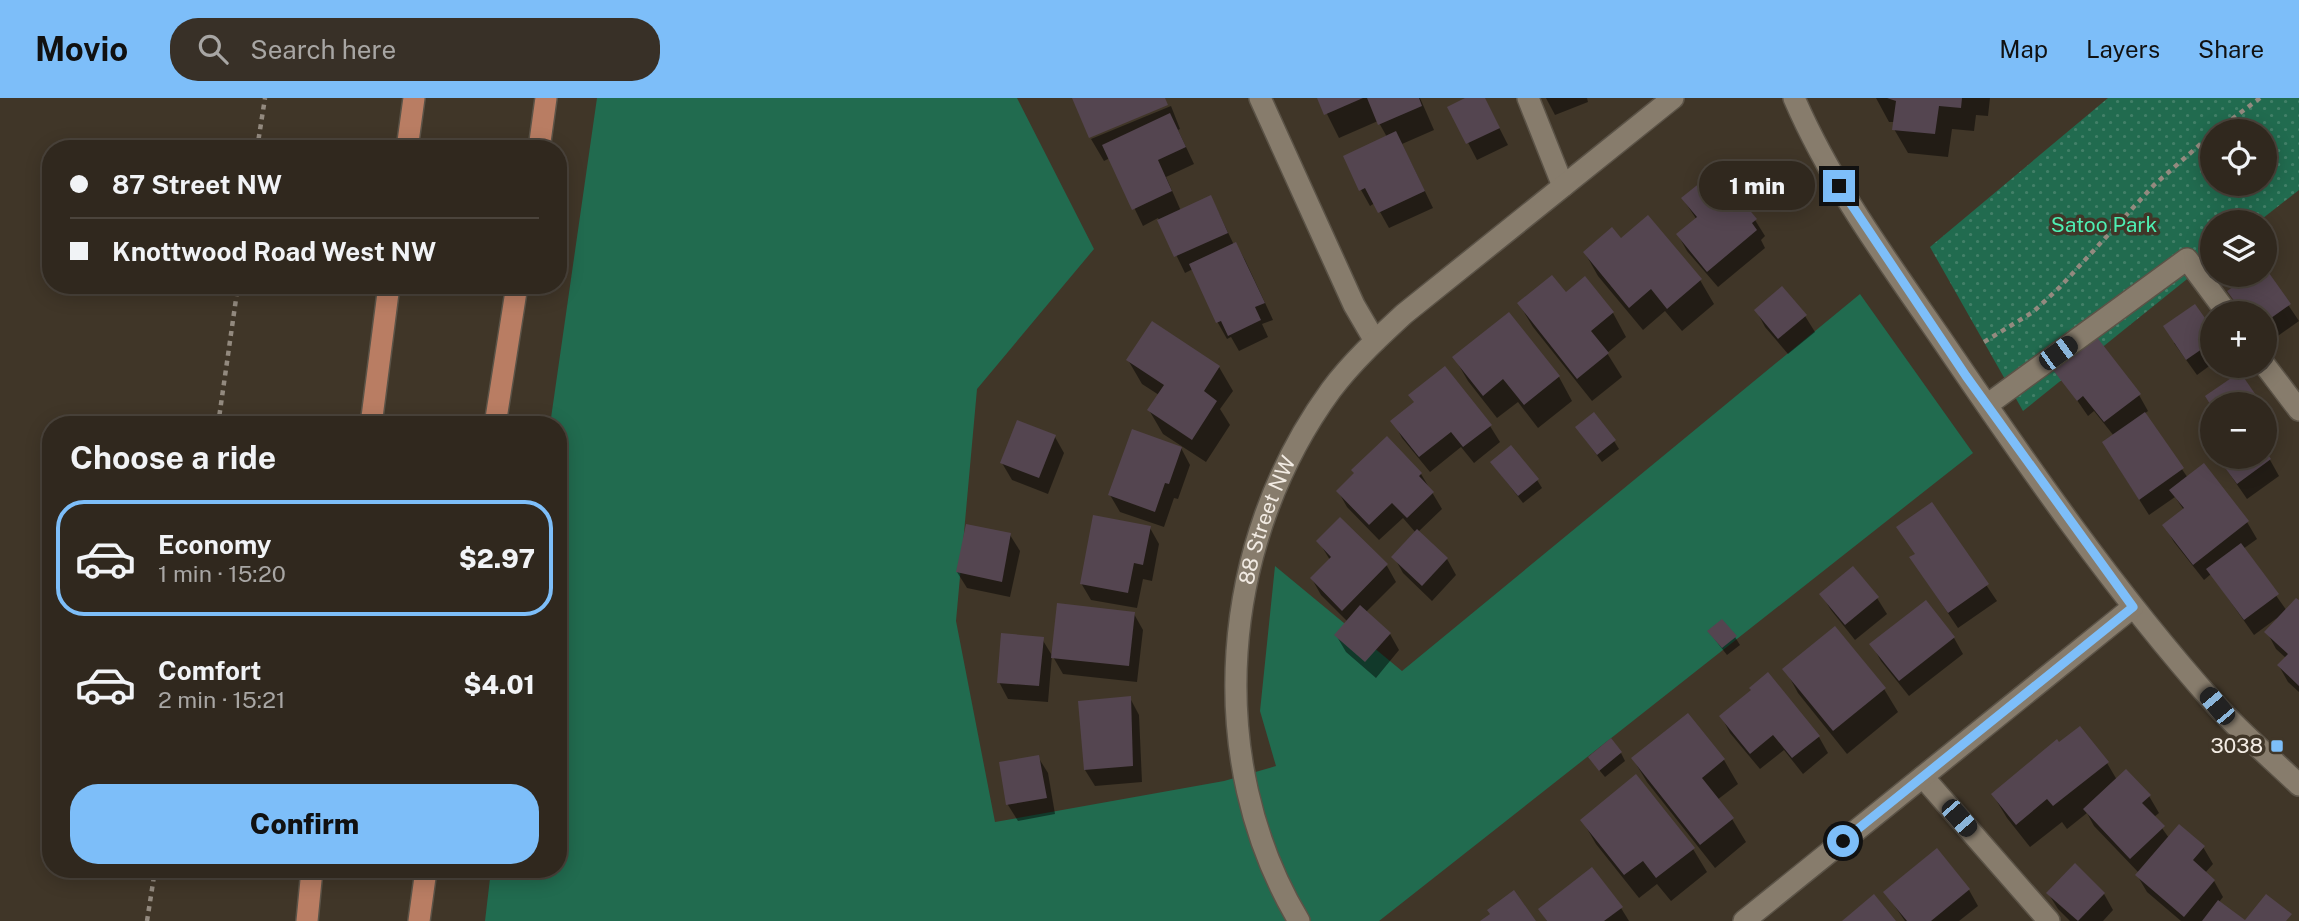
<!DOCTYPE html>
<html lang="en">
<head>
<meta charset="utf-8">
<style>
	body { margin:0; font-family:"Public Sans",sans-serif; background:#383027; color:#f1f3f6; height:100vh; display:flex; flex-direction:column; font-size:26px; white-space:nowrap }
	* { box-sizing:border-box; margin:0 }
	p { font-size:23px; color:#a8a6a4 }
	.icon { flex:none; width:38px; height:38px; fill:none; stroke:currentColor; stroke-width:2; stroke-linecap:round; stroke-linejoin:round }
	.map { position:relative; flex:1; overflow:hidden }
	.details { position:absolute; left:42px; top:318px; width:525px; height:462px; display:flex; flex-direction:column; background:#30281e; border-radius:28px; box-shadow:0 4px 18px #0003,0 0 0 2px #4b443c }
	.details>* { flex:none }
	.banner { position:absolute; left:42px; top:42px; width:525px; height:154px; border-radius:28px; box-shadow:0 4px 18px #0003,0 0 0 2px #4b443c; display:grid; align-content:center; height:154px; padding:0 28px; background:#30281e }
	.buttons { position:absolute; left:2200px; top:21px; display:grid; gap:14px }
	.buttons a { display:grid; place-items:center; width:77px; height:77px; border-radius:50%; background:#30281e; box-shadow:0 4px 18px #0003,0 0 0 2px #4b443c; font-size:35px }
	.end { position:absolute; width:32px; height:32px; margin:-16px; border:9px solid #7dbef9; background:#111; box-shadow:0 0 0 4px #111 }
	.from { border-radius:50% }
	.bubble { position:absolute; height:49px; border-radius:24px; background:#30281e; box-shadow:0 4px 18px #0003,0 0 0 2px #4b443c; font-size:23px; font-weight:800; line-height:49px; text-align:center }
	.car { position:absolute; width:21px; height:42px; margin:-21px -10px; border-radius:9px; box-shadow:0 0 5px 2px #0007; background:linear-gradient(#222 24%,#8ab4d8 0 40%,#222 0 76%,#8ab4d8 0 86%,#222 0) }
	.banner b { display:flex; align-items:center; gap:24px; height:66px; font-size:26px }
	.banner b+b { border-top:2px solid #4b443c }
	.banner i { width:18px; height:18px; background:#f1f3f6 }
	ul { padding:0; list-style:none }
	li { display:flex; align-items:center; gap:21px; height:116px; margin:0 14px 10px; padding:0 14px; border:4px solid transparent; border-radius:28px }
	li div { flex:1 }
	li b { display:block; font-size:26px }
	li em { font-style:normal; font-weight:800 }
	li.selected { border-color:#7dbef9 }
	li>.icon { width:63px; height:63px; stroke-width:1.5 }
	h2 { padding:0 28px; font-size:32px; line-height:84px }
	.button { display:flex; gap:14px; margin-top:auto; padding:14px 28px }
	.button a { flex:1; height:80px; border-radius:28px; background:#7dbef9; color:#111; font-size:28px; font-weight:800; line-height:80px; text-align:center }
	header { display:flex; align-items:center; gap:42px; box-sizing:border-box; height:98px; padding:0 35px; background:#7dbef9; color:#111 }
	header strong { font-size:33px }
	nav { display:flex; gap:38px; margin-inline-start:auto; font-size:24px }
	.search { width:490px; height:63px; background:#383027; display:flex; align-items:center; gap:18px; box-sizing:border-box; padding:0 24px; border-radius:28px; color:#a8a6a4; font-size:26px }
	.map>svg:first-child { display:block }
	.green { fill:#216b4f }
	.park { fill:url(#park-dots); fill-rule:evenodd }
	.shadow { fill:#0007 }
	.building { fill:#544550 }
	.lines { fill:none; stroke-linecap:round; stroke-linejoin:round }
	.minor-casing { stroke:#5b5347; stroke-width:24 }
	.major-casing { stroke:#5b5347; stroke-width:24 }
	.path { stroke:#938a7f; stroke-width:4.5; stroke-dasharray:5 5; stroke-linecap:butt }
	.minor { stroke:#877c6c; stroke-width:21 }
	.major { stroke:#b97d63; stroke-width:21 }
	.route { stroke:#7dbef9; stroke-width:9 }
	.poi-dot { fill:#7dbef9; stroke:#403628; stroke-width:2.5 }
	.labels { text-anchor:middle; stroke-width:7; stroke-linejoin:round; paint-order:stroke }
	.park-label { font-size:21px; fill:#4deeb2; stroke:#403628 }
	.street-label { font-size:21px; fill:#f2ebe3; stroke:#403628 }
	.poi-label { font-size:21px; fill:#f2ebe3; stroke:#403628; text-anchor:end }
</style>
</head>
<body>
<header>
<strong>Movio</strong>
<div class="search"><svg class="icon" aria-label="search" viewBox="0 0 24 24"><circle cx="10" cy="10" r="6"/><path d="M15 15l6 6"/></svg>Search here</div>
<nav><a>Map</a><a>Layers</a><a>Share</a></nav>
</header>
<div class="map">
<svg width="2299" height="823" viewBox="0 0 2299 823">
	<defs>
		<pattern id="park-dots" width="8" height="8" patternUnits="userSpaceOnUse" patternTransform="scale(1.75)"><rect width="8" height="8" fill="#216b4f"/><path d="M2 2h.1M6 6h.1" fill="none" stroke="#428068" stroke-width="1.8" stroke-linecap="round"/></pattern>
	</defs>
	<rect width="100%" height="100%" fill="#403628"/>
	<polygon class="green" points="597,0 1017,0 1094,151 977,291 956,523 995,724 1224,683 1276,668 1260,613 1275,468 1402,573 1860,196 1973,355 1379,823 485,823 491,772 558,772 558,327 550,327"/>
	<path class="park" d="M2108,0H2299V92L2258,124H2212V161L2023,313L1930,149ZM2212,33H2264V86H2212Z"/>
	<g class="shadow">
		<polygon points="1319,0 1420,0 1434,32 1402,46 1433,110 1389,130 1375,105 1370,108 1361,92 1387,39 1378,23 1339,40"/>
		<polygon points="1469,0 1484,0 1508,47 1477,62 1450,10"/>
		<polygon points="1546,0 1587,0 1588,4 1555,17"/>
		<polygon points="1876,0 1990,0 1988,18 1976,17 1974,33 1952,31 1948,59 1908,55 1894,31 1895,24 1889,24"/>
		<polygon points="1171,8 1180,31 1178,32 1194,66 1166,79 1181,113 1211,99 1234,147 1236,146 1245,162 1273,222 1262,226 1268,239 1239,253 1231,239 1227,241 1218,225 1193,171 1185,175 1158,120 1143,128 1110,60 1104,63 1091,41"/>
		<polygon points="1683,101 1755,122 1765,138 1761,142 1765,150 1718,189 1687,153 1678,137 1697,122"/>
		<polygon points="1621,143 1700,182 1714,206 1682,233 1665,213 1643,232 1598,178 1585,155"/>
		<polygon points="2264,171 2299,223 2265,247 2264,215 2243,215 2230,193 2254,177 2264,177"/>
		<polygon points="1585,181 1613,215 1626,239 1607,255 1622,279 1592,303 1533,229 1519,206 1566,197"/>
		<polygon points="1756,212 1805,218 1815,234 1788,256 1765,229"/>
		<polygon points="1508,216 1559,279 1572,303 1538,330 1518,304 1497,320 1468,283 1454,259"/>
		<polygon points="2212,233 2212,266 2197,277 2174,245"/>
		<polygon points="1128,262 1219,269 1233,293 1220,311 1230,327 1206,364 1163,336 1149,312 1159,297 1142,286"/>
		<polygon points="2056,272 2139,297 2148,313 2144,316 2188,380 2247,424 2257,441 2243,451 2287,513 2299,505 2299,594 2288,584 2279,568 2286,560 2276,551 2267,534 2277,520 2254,537 2211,476 2204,482 2174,444 2164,427 2184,412 2175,399 2149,417 2121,373 2114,338 2094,313 2088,318"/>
		<polygon points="2264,313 2273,327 2264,333"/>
		<polygon points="1393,323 1490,328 1500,344 1474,365 1461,349 1430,374 1402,340"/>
		<polygon points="1582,337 1614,343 1619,351 1602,364"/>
		<polygon points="1055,339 1064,355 1048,396 1012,382 1002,365"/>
		<polygon points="1181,350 1190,367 1178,401 1174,400 1164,429 1120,414 1110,397"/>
		<polygon points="2218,359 2264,359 2270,362 2279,378 2247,401"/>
		<polygon points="1492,365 1537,382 1542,390 1523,405"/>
		<polygon points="1421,376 1442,411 1418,434 1447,461 1456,477 1432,503 1403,475 1394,459 1416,435 1403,420 1379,442 1347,409 1338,393"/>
		<polygon points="1932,407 1997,503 1958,530 1911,460 1916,457"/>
		<polygon points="1340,422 1387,468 1396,484 1366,514 1390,536 1399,552 1376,580 1346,554 1336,537 1348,524 1321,497 1312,481 1330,462 1319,444"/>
		<polygon points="1150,430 1159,446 1152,483 1143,481 1137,510 1091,502 1081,485"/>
		<polygon points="1010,437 1020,453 1010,499 967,490 957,474"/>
		<polygon points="1821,496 1877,500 1887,516 1855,542 1831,512"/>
		<polygon points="1134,516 1143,532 1137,584 1063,576 1052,557 1048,604 1008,601 999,584 1042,541 1053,559"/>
		<polygon points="1709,534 1735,539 1740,547 1727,557"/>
		<polygon points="1954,540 1963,556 1909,598 1881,563 1872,547"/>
		<polygon points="1785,571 1884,591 1898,614 1847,656 1798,595"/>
		<polygon points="1130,600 1139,617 1142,684 1095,688 1085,672"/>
		<polygon points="1688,617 1724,662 1738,686 1717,702 1732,721 1746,744 1715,770 1647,684 1633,661"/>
		<polygon points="1721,618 1819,639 1828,655 1803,676 1784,652 1760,671 1730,635"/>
		<polygon points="1621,655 1625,663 1605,679 1595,667"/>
		<polygon points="1038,659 1048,675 1055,716 1018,723 1008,707 1001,666"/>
		<polygon points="2107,665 2117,682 2126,673 2149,698 2159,715 2154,719 2169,740 2203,749 2213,766 2205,775 2214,783 2223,799 2219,804 2243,823 2181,823 2147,794 2137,777 2139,775 2094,728 2087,715 2067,731 2062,724 2030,749 2007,720 1993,697"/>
		<polygon points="1582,722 1693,751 1707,774 1671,803 1657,786 1639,800 1596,746"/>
		<polygon points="1969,792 1978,808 1959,823 1905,823 1885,794"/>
		<polygon points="2048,795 2104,796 2113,812 2103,823 2070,823 2058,811"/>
		<polygon points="1621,810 1629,823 1547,823 1540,812"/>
	</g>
	<g class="building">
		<polygon points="1072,0 1165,0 1168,7 1089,40"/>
		<polygon points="1317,0 1363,0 1324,17"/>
		<polygon points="1367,0 1419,0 1422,8 1378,27"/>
		<polygon points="1465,0 1485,0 1500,30 1466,46 1447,9"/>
		<polygon points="1887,0 1962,0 1961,10 1939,8 1935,36 1892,32 1896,3"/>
		<polygon points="1170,15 1186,49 1158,62 1172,93 1132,112 1102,47"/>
		<polygon points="1396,33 1425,93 1378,115 1365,90 1359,93 1343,58"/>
		<polygon points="1716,72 1757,121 1752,125 1757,132 1707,174 1676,136 1697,119 1681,100"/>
		<polygon points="1211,97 1228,135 1174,159 1157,122"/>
		<polygon points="1648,117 1702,181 1667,211 1651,191 1629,210 1583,154 1612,129 1621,140"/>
		<polygon points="1236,144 1265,205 1255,209 1261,222 1228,238 1221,223 1216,225 1189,166"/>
		<polygon points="2264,168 2291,206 2264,225 2264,215 2243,215 2227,193 2251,177 2264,177"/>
		<polygon points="1552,177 1566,194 1585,178 1614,214 1591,233 1609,255 1577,281 1517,205"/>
		<polygon points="1782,188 1807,217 1778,241 1754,212"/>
		<polygon points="2195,206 2212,230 2212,244 2186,262 2163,228"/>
		<polygon points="1509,214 1560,278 1524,307 1503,281 1483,298 1452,259"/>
		<polygon points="1152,223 1220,268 1204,293 1217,303 1192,342 1147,312 1164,287 1126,262"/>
		<polygon points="2096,238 2141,296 2104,324 2083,298 2077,303 2053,272"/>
		<polygon points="1445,268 1492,327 1463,349 1451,334 1419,359 1390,323 1414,304 1408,297"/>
		<polygon points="2240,274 2262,306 2210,306 2205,298"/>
		<polygon points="1594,314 1616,342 1597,357 1575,329"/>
		<polygon points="2145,314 2184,370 2139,402 2102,344"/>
		<polygon points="1017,322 1056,337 1039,380 1000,365"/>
		<polygon points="1132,331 1182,349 1169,386 1165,385 1155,414 1108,397"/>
		<polygon points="1387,338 1422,375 1419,378 1434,394 1407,420 1392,405 1369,427 1336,393 1354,375 1351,372"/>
		<polygon points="1511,347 1539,381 1518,398 1490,364"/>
		<polygon points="2264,351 2271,361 2237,386 2217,359 2264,359"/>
		<polygon points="2204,365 2249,423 2193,467 2162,427 2184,410 2169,392"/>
		<polygon points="1932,404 1989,486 1948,515 1909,459 1915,456 1896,429"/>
		<polygon points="1093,417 1151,428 1143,467 1134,465 1128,495 1080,486"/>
		<polygon points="1340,419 1388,466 1342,513 1310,480 1331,459 1316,443"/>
		<polygon points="966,426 1011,435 1002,484 956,474"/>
		<polygon points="1417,431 1448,460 1422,488 1391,459"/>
		<polygon points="2241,445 2279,496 2244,522 2206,471"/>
		<polygon points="1853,468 1879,499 1845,527 1819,496"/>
		<polygon points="2296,500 2299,502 2299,588 2277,567 2288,556 2264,534"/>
		<polygon points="1926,502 1955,539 1899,583 1869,546"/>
		<polygon points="1057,505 1135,514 1129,568 1051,560"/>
		<polygon points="1360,507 1391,535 1365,564 1334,537"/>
		<polygon points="1722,521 1737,538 1722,550 1707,533"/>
		<polygon points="1835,528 1886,590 1833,633 1782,571"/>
		<polygon points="1001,535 1044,539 1039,588 997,585"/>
		<polygon points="1768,574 1820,638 1792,660 1773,637 1750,656 1719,618 1751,592 1749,590"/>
		<polygon points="1131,598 1133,668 1084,672 1078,603"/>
		<polygon points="1688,615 1725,661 1702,680 1734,720 1700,747 1631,660"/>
		<polygon points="2080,628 2109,664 2053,708 2047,701 2016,727 1991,696 2057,641 2059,644"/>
		<polygon points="1611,640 1622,654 1599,673 1588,659"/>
		<polygon points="1039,657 1047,700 1006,707 999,664"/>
		<polygon points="2126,671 2151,697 2142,705 2165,728 2130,761 2083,711"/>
		<polygon points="1636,676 1695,750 1656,780 1643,763 1624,777 1580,722"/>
		<polygon points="2179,726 2205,748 2193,762 2215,782 2184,819 2135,777"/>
		<polygon points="1937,750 1970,791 1931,823 1907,823 1883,794"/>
		<polygon points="2075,765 2105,795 2078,823 2046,795"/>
		<polygon points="1592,769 1623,809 1604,823 1547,823 1538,811"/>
		<polygon points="1514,792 1536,823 1480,823 1490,816 1487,812"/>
		<polygon points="1874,796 1896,823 1842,823"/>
		<polygon points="2266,796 2292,816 2286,823 2202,823 2218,802 2245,822"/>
	</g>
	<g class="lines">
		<g class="minor-casing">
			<g id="minor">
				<polyline points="1260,0 1354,207 1375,243"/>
				<polyline points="1528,0 1563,88"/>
				<path d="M1794,0C1831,86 1887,162 1940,239C2025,364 2114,493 2215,606C2241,635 2271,660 2299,687"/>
				<polyline points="2264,266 2299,312"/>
				<polyline points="1987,307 2187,161 2227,215"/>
				<polyline points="1923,679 2049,823"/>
				<path id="s1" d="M1299,823C1202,661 1220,444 1331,292C1352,264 1378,240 1404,216L1673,0"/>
				<polyline points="1744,823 2133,509"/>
			</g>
		</g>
		<g class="major-casing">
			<g id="major">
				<polyline points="407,51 414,0"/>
				<polyline points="539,51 546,0"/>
				<polyline points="371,327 389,187"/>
				<polyline points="495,327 517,187"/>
				<polyline points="307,823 312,772"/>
				<polyline points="419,823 426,772"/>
			</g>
		</g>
		<g class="path">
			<polyline points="2216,33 2260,0"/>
			<polyline points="257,51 265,0"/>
			<polyline points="1984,244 2033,214 2060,189 2154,87 2212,36"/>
			<polyline points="218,327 238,187"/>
			<polyline points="147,823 155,772"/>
		</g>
		<use href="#minor" class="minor"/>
		<use href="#major" class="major"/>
	</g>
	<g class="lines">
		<polyline class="route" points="1839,88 1966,278 2133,509 1843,743"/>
	</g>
	<rect class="poi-dot" x="2270" y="641" width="14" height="14" rx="3.5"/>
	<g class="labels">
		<g class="park-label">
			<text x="2104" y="134">Satoo Park</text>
		</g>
		<g class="street-label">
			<text dy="7" stroke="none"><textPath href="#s1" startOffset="416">88 Street NW</textPath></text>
		</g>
		<g class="poi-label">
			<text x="2263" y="655">3038</text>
		</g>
	</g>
</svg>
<div class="buttons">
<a><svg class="icon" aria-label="locate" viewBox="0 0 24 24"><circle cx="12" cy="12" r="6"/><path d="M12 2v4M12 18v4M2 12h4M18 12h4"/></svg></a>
<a><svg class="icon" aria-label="layers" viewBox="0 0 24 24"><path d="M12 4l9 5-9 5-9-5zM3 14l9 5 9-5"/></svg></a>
<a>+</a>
<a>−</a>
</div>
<i class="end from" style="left:1843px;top:743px"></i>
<i class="end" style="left:1839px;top:88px"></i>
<div class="bubble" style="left:1699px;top:63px;width:116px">1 min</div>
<i class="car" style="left:2058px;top:255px;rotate:54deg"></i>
<i class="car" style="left:2217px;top:608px;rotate:320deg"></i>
<i class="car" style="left:1959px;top:720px;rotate:139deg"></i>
<div class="banner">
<b><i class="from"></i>87 Street NW</b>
<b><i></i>Knottwood Road West NW</b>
</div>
<section class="details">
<h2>Choose a ride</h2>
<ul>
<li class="selected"><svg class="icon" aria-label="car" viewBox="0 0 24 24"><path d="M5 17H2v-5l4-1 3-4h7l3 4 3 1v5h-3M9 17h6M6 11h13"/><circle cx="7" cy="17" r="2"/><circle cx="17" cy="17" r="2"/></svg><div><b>Economy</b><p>1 min · 15:20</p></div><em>$2.97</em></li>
<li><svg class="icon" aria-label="car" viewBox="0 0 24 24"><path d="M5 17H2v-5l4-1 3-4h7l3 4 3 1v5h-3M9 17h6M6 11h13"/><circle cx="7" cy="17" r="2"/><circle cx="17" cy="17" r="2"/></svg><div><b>Comfort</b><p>2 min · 15:21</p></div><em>$4.01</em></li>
</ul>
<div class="button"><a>Confirm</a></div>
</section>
</div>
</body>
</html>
